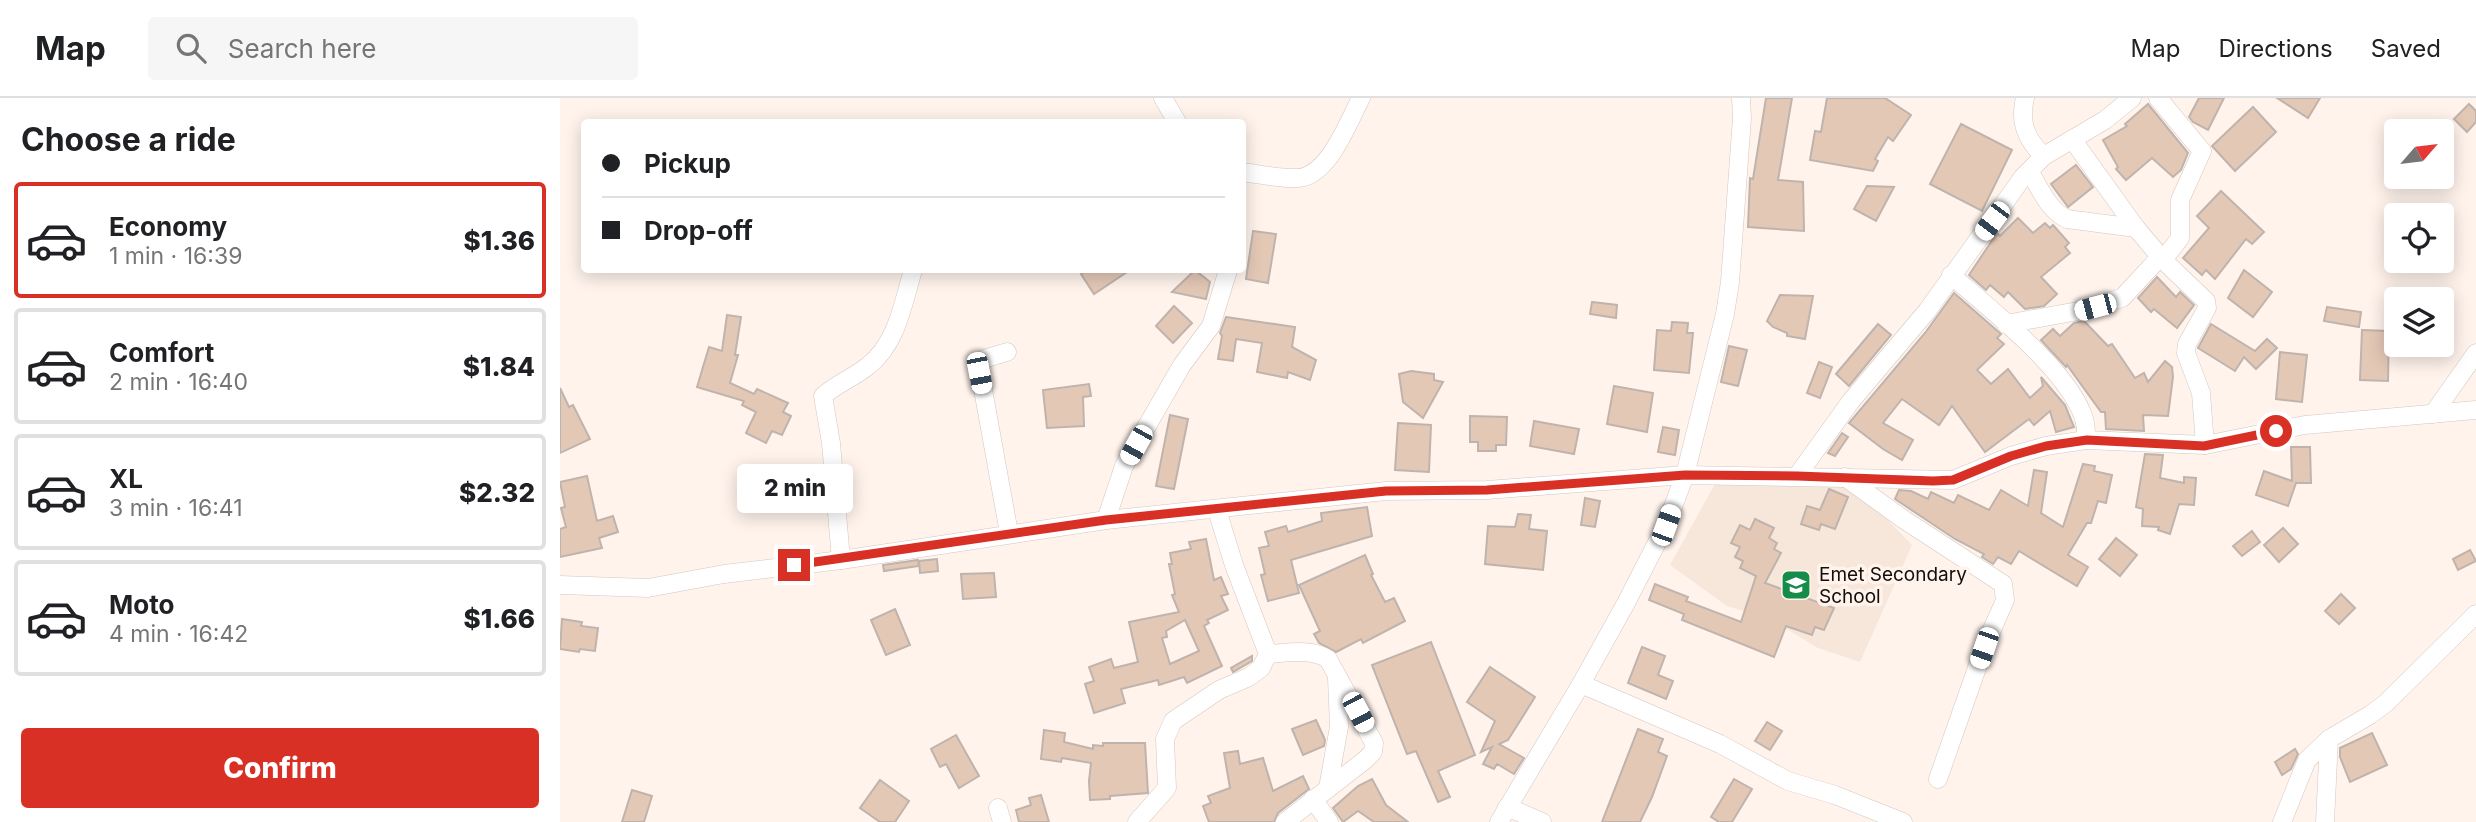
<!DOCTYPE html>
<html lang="en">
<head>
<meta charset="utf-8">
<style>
	body { margin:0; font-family:Inter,sans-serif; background:#f6f6f6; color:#202124; height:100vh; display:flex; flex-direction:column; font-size:26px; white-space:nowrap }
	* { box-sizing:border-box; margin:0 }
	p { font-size:23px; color:#757577 }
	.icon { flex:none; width:38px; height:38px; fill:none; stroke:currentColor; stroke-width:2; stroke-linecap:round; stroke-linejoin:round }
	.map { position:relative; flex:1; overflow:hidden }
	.side { display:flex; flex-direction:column; background:#fff; width:560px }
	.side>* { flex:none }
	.hud { position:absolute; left:21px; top:21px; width:665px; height:154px; border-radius:7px; box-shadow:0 4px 18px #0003; display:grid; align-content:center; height:154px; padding:0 21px; background:#fff }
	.needle { width:46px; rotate:62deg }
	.fabs { position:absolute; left:1824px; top:21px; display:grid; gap:14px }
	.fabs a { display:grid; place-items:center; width:70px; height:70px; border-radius:7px; background:#fff; box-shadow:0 4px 18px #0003; font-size:35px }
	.end { position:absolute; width:32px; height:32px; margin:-16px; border:9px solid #d93025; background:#fff; box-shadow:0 0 0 4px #fff }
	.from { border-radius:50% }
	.bubble { position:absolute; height:49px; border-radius:7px; background:#fff; box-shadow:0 4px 18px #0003; font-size:23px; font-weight:800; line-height:49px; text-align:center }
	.car { position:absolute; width:21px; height:42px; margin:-21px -10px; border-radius:9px; box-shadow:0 0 5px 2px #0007; background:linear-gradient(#fff 24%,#345 0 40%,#fff 0 76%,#345 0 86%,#fff 0) }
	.hud b { display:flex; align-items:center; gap:24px; height:66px; font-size:26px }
	.hud b+b { border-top:2px solid #e0e0e0 }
	.hud i { width:18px; height:18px; background:#202124 }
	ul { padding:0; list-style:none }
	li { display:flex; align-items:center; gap:21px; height:116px; margin:0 14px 10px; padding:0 7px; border:4px solid #e0e0e0; border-radius:7px }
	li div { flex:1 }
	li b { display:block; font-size:26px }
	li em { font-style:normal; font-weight:800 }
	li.selected { border-color:#d93025 }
	li>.icon { width:63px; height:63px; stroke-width:1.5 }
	h2 { padding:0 21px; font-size:32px; line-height:84px }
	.cta { display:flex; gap:14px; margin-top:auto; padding:14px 21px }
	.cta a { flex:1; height:80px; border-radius:7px; background:#d93025; color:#fff; font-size:28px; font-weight:800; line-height:80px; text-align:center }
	header { display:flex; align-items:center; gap:42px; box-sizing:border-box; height:98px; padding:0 35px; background:#fff; border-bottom:2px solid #e0e0e0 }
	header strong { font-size:33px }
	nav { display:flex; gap:38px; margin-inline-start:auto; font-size:24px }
	.search { width:490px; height:63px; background:#f6f6f6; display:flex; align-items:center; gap:18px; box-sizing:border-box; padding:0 24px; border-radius:7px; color:#757577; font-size:26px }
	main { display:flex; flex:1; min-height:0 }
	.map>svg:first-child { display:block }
	.built { fill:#f7e6da }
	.building { fill:#e4c8b6; stroke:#bfb4ad; stroke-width:2; fill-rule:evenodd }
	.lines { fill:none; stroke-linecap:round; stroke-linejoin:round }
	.street-casing { stroke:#d2c7c0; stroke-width:19 }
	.street { stroke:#fff; stroke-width:18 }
	.route { stroke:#d93025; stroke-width:9 }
	.labels { text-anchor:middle; stroke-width:7; stroke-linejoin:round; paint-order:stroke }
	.poi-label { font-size:19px; fill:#110e0b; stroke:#fff3ec; text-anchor:start }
</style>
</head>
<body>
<header>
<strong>Map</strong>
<div class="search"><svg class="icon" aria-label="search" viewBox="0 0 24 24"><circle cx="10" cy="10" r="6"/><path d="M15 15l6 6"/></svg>Search here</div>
<nav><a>Map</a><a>Directions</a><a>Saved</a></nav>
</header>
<main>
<section class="side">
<h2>Choose a ride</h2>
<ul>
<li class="selected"><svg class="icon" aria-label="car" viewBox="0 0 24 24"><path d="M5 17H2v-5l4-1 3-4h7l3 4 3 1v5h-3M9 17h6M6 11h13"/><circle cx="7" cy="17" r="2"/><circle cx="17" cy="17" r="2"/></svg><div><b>Economy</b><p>1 min · 16:39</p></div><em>$1.36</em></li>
<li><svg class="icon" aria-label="car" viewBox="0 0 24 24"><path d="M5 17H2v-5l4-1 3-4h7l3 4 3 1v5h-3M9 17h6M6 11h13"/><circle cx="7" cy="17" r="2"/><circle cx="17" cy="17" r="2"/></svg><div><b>Comfort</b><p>2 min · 16:40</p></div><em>$1.84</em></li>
<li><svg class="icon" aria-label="car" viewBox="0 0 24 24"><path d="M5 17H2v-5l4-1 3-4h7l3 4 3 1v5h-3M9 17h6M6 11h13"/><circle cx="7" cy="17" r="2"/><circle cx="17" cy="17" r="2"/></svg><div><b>XL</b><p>3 min · 16:41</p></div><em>$2.32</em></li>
<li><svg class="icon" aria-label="car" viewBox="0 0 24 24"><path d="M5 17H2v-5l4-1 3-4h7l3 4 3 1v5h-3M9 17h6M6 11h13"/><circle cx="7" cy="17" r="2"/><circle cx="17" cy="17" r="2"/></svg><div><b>Moto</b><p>4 min · 16:42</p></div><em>$1.66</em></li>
</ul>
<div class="cta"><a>Confirm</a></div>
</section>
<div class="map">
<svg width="1916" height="724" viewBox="0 0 1916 724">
	<rect width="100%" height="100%" fill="#fff3ec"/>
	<polygon class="built" points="1156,384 1292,385 1352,447 1300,564 1258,550 1212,522 1167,508 1110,467"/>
	<g class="building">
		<polygon points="1206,0 1232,0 1218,82 1243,84 1244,133 1188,129 1190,80 1193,81"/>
		<polygon points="1267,0 1325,0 1351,17 1333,43 1328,39 1315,61 1318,63 1313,73 1250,62 1255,33 1261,34"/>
		<polygon points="1639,0 1664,0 1648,32 1633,24 1629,19"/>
		<polygon points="1717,0 1760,0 1748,20"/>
		<polygon points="1588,6 1628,55 1621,72 1613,79 1592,60 1566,82 1556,71 1558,69 1543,42 1567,28 1565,26"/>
		<polygon points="1909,6 1916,13 1916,24 1907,34 1894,21"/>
		<polygon points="1693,9 1716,34 1675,73 1652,48"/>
		<polygon points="1401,26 1452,52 1422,113 1370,86"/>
		<polygon points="1516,67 1533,89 1508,109 1491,86"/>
		<polygon points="1307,88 1334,89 1316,123 1294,111"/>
		<polygon points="1661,93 1704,134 1692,146 1686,141 1655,181 1646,172 1642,177 1623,160 1649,130 1637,118"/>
		<polygon points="1458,120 1473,135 1485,125 1490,130 1493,127 1509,145 1505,149 1510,155 1481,179 1497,196 1484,208 1465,211 1448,194 1444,199 1430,187 1426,192 1409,177 1437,135 1440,138"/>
		<polygon points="693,133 716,136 708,185 686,181"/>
		<polygon points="528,172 570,172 534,196 521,176"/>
		<polygon points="635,172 650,184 646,201 612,194"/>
		<polygon points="1684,172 1712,194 1693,219 1668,200"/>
		<polygon points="1597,179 1616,199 1620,194 1634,207 1617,230 1594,211 1591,214 1578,200"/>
		<polygon points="1394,195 1441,236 1437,240 1444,246 1417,272 1431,286 1448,271 1470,300 1483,288 1481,279 1505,307 1514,329 1496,334 1490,313 1474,327 1469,321 1425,354 1392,308 1379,327 1342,301 1323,325 1353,342 1342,362 1323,351 1289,325 1365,235"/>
		<polygon points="1220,197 1253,198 1245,241 1227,238 1227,235 1213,229 1207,223"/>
		<polygon points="1032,204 1057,207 1056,220 1030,216"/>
		<polygon points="614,208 632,225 613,245 596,228"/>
		<polygon points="1767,209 1801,214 1799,229 1764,223"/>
		<polygon points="167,217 181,219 175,257 178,257 170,285 194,296 197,291 228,305 223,314 231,318 222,337 212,333 206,345 186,335 196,314 182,307 184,303 137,289 149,249 162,253"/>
		<polygon points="666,219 735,229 732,249 756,262 750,282 728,274 727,280 697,274 702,245 676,241 673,263 658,261 662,238 660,235"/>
		<polygon points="1524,223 1548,248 1552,246 1575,280 1584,275 1588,284 1605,263 1612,269 1613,279 1608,318 1583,317 1584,333 1546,331 1545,314 1541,314 1507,267 1506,269 1481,242 1493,231 1500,238 1514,225"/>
		<polygon points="1112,224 1128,225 1127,235 1133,235 1129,275 1094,272 1097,232 1111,233"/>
		<polygon points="1318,226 1331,237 1289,288 1276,276"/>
		<polygon points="1651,226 1695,253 1707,241 1717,250 1696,271 1684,259 1675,273 1638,250"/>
		<polygon points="1802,232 1829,233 1828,283 1800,282"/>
		<polygon points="1169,248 1187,252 1178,288 1161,284"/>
		<polygon points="1720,254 1747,257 1742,304 1716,301"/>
		<polygon points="1259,264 1272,269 1260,300 1247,295"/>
		<polygon points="851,273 874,276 874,282 883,284 863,320 843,304 839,276"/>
		<polygon points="529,286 531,298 523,299 524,328 487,330 483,292"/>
		<polygon points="1054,288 1093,295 1087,334 1047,326"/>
		<polygon points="0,290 9,309 13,307 30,341 0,355"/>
		<polygon points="610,317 628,321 614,391 596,388"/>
		<polygon points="910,318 947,319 946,347 936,347 936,353 918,353 918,344 910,344"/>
		<polygon points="974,323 1019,331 1014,356 970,348"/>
		<polygon points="838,325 871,327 869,374 835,372"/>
		<polygon points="1103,329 1119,332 1115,357 1098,354"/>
		<polygon points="1282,335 1288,339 1275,358 1268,355"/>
		<polygon points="1731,349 1750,349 1751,385 1736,385 1728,408 1696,397 1704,373 1732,383"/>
		<polygon points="1585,356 1603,357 1600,380 1624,385 1624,379 1636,380 1634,407 1619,406 1610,436 1598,432 1599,429 1582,428 1583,411 1576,409"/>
		<polygon points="1523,366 1535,368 1534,373 1552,377 1546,405 1538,403 1531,425 1527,425 1508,457 1528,469 1517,488 1459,453 1451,466 1438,459 1433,466 1422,459 1424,456 1395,441 1335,401 1339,392 1351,393 1368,401 1371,394 1394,405 1398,397 1429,412 1441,392 1468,408 1474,372 1487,374 1481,415 1503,429"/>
		<polygon points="27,378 37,423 53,418 58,434 39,440 42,450 0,459 0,431 6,429 1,410 5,409 0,384"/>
		<polygon points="1269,391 1288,399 1275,431 1261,426 1259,432 1241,426 1247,408 1260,412"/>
		<polygon points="1025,400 1040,403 1035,429 1021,427"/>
		<polygon points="807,409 812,438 731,462 739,495 708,503 701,477 705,476 699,450 709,448 705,434 726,428 728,434 762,423 761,415"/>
		<polygon points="958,416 971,417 969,431 987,433 983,472 925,466 928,428 955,429"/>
		<polygon points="1195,421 1214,430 1209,440 1217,445 1214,451 1221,455 1205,485 1274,510 1264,532 1255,529 1252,537 1226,528 1214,559 1122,522 1124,516 1089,502 1095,486 1128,499 1126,503 1181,524 1196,478 1180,470 1183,463 1175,459 1180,449 1171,445 1180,427 1190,432"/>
		<polygon points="1723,430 1738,446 1719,464 1704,447"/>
		<polygon points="1692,433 1700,444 1682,458 1673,448"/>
		<polygon points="1556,440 1577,457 1560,478 1539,461"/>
		<path d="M646,441L654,482L661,479L668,496L661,498L668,512L647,522L649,525L644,528L662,568L627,585L624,579L599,587L598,582L561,591L565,605L534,615L525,586L534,583L529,569L551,561L554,570L578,564L569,524L619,514L612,497L615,496L609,466H612L610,455L631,451L629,444ZM625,522L639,553L610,566L602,540L607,539L606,533Z"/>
		<polygon points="1910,452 1916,463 1898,472 1893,461"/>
		<polygon points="805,457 813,476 811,477 825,504 834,500 845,523 803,545 801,541 776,554 759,545 754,536 760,533 739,487"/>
		<polygon points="377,461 378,473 360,475 359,463"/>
		<polygon points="358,462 359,468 324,473 323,467"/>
		<polygon points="434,475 436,499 403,501 401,476"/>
		<polygon points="1781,496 1795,510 1779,526 1765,513"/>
		<polygon points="335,511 350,547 326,557 311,522"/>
		<polygon points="2,521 22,524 21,528 38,530 35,553 20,551 19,554 0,551"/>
		<polygon points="871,544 915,657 878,673 890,699 878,704 856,653 847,656 812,567"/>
		<polygon points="1082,549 1105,558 1098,577 1113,583 1106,601 1068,585"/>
		<polygon points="692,558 692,563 673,574 671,570"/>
		<polygon points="930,569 975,599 948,642 939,646 964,660 954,676 937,666 934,671 923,666 932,649 921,654 935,623 907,604"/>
		<polygon points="756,622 765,642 764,648 743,657 732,631"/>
		<polygon points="1207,624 1222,633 1210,652 1195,643"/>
		<polygon points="1078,631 1103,641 1098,654 1107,658 1092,699 1080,724 1042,724"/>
		<polygon points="484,632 505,635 504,644 533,651 533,647 543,648 543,645 585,645 588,695 550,698 550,701 530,702 529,683 531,665 502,660 501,664 481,661"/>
		<polygon points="1812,635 1827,667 1790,684 1780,659 1780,650"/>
		<polygon points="396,637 419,678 399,690 386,666 380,669 371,651"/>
		<polygon points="1735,651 1738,656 1731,671 1722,677 1715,664"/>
		<polygon points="678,653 680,666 703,660 713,693 743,678 749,691 718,715 714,724 649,724 643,708 651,705 648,698 670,690 664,655"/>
		<polygon points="812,681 826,707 848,724 814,724 798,713 783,724 773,710 798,688"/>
		<polygon points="1174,681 1192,691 1172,724 1159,724 1151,719"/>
		<polygon points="320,682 349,703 335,724 320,724 300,710"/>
		<polygon points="72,692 92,698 84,724 62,724"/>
		<polygon points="481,697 489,724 459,724 456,712 471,707 469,700"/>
	</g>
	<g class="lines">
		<g class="street-casing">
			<g id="street">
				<polyline points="603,0 617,24"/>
				<path d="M1465,0C1459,24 1466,42 1484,58"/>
				<polyline points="1598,0 1642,53 1620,102 1620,140 1603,162"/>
				<polyline points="1512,41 1576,130 1603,162 1646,203 1647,210 1627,246 1626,255 1641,295 1645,347"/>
				<path d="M1469,73C1480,90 1488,112 1507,121L1576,130"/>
				<path d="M682,74C700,76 720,81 738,80C769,78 788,24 801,0"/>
				<path d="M1391,177C1430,211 1503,268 1522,315C1526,324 1526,332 1526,342"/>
				<polyline points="1446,226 1518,213 1562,200 1601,158"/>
				<polyline points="447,254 424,261 420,268 420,275 449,435"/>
				<polyline points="1873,316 1916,255"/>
				<polyline points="1237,378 1291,303 1367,213 1463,79 1484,58 1545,22 1572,0"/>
				<polyline points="1285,379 1343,421 1443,486 1445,502 1424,550 1378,681"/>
				<polyline points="546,422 564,368 622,267 651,228 668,172"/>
				<path d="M281,462L271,345L263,298C276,286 293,280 308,268C337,246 343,205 353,172"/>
				<polyline points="0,487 88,490 164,476 281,462 546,422 826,393 927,392 1125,377 1393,382 1451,358 1486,348 1526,342 1645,347 1745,327 1916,312"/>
				<path d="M708,556C727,555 752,550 768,561L814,645L813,654L805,662L725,724"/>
				<polyline points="1021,586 1160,646 1228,683 1275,697 1343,724"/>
				<polyline points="768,690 779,629 777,580"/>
				<polyline points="753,701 769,724"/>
				<polyline points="947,709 982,724"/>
				<polyline points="438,710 442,724"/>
				<polyline points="577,724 607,690 605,641 613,623 659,592 689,579 701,570 708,556 674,467 657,412"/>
				<polyline points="939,724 1021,586 1066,505 1106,427 1125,377 1165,216 1170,184 1182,20 1181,0"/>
				<polyline points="1722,724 1747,662 1769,641"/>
				<polyline points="1765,724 1769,641 1810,617 1826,605 1916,516"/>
			</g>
		</g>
		<use href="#street" class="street"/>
	</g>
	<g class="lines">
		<polyline class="route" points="234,467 546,422 826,393 927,392 1125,377 1237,378 1373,383 1393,382 1451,358 1486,348 1527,342 1644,348 1716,333"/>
	</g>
	<defs>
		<g id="school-square" transform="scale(1.575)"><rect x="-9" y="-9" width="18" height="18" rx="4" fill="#158d48" stroke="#fff3ec"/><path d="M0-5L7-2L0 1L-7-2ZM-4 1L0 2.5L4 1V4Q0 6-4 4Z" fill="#fff"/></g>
	</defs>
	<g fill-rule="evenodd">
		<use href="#school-square" x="1236" y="487"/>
	</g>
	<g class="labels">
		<g class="poi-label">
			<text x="1259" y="483">Emet Secondary<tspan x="1259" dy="22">School</tspan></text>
		</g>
	</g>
</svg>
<div class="fabs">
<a><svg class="needle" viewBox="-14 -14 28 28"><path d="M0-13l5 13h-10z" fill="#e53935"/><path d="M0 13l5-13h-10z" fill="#757577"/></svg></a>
<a><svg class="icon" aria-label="locate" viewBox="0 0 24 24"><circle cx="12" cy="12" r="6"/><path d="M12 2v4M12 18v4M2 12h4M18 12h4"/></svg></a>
<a><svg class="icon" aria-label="layers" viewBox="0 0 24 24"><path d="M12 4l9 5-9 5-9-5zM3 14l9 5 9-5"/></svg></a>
</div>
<i class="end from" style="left:1716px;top:333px"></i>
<i class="end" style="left:234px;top:467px"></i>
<div class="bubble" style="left:177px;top:366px;width:116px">2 min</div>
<i class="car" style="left:1432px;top:123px;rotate:217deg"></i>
<i class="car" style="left:1535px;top:209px;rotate:255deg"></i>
<i class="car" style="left:419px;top:275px;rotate:169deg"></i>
<i class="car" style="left:576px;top:347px;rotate:209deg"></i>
<i class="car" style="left:1106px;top:427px;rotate:20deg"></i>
<i class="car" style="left:1424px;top:550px;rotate:199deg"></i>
<i class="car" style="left:798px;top:614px;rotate:152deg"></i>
<div class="hud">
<b><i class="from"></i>Pickup</b>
<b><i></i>Drop-off</b>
</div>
</div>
</main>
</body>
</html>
